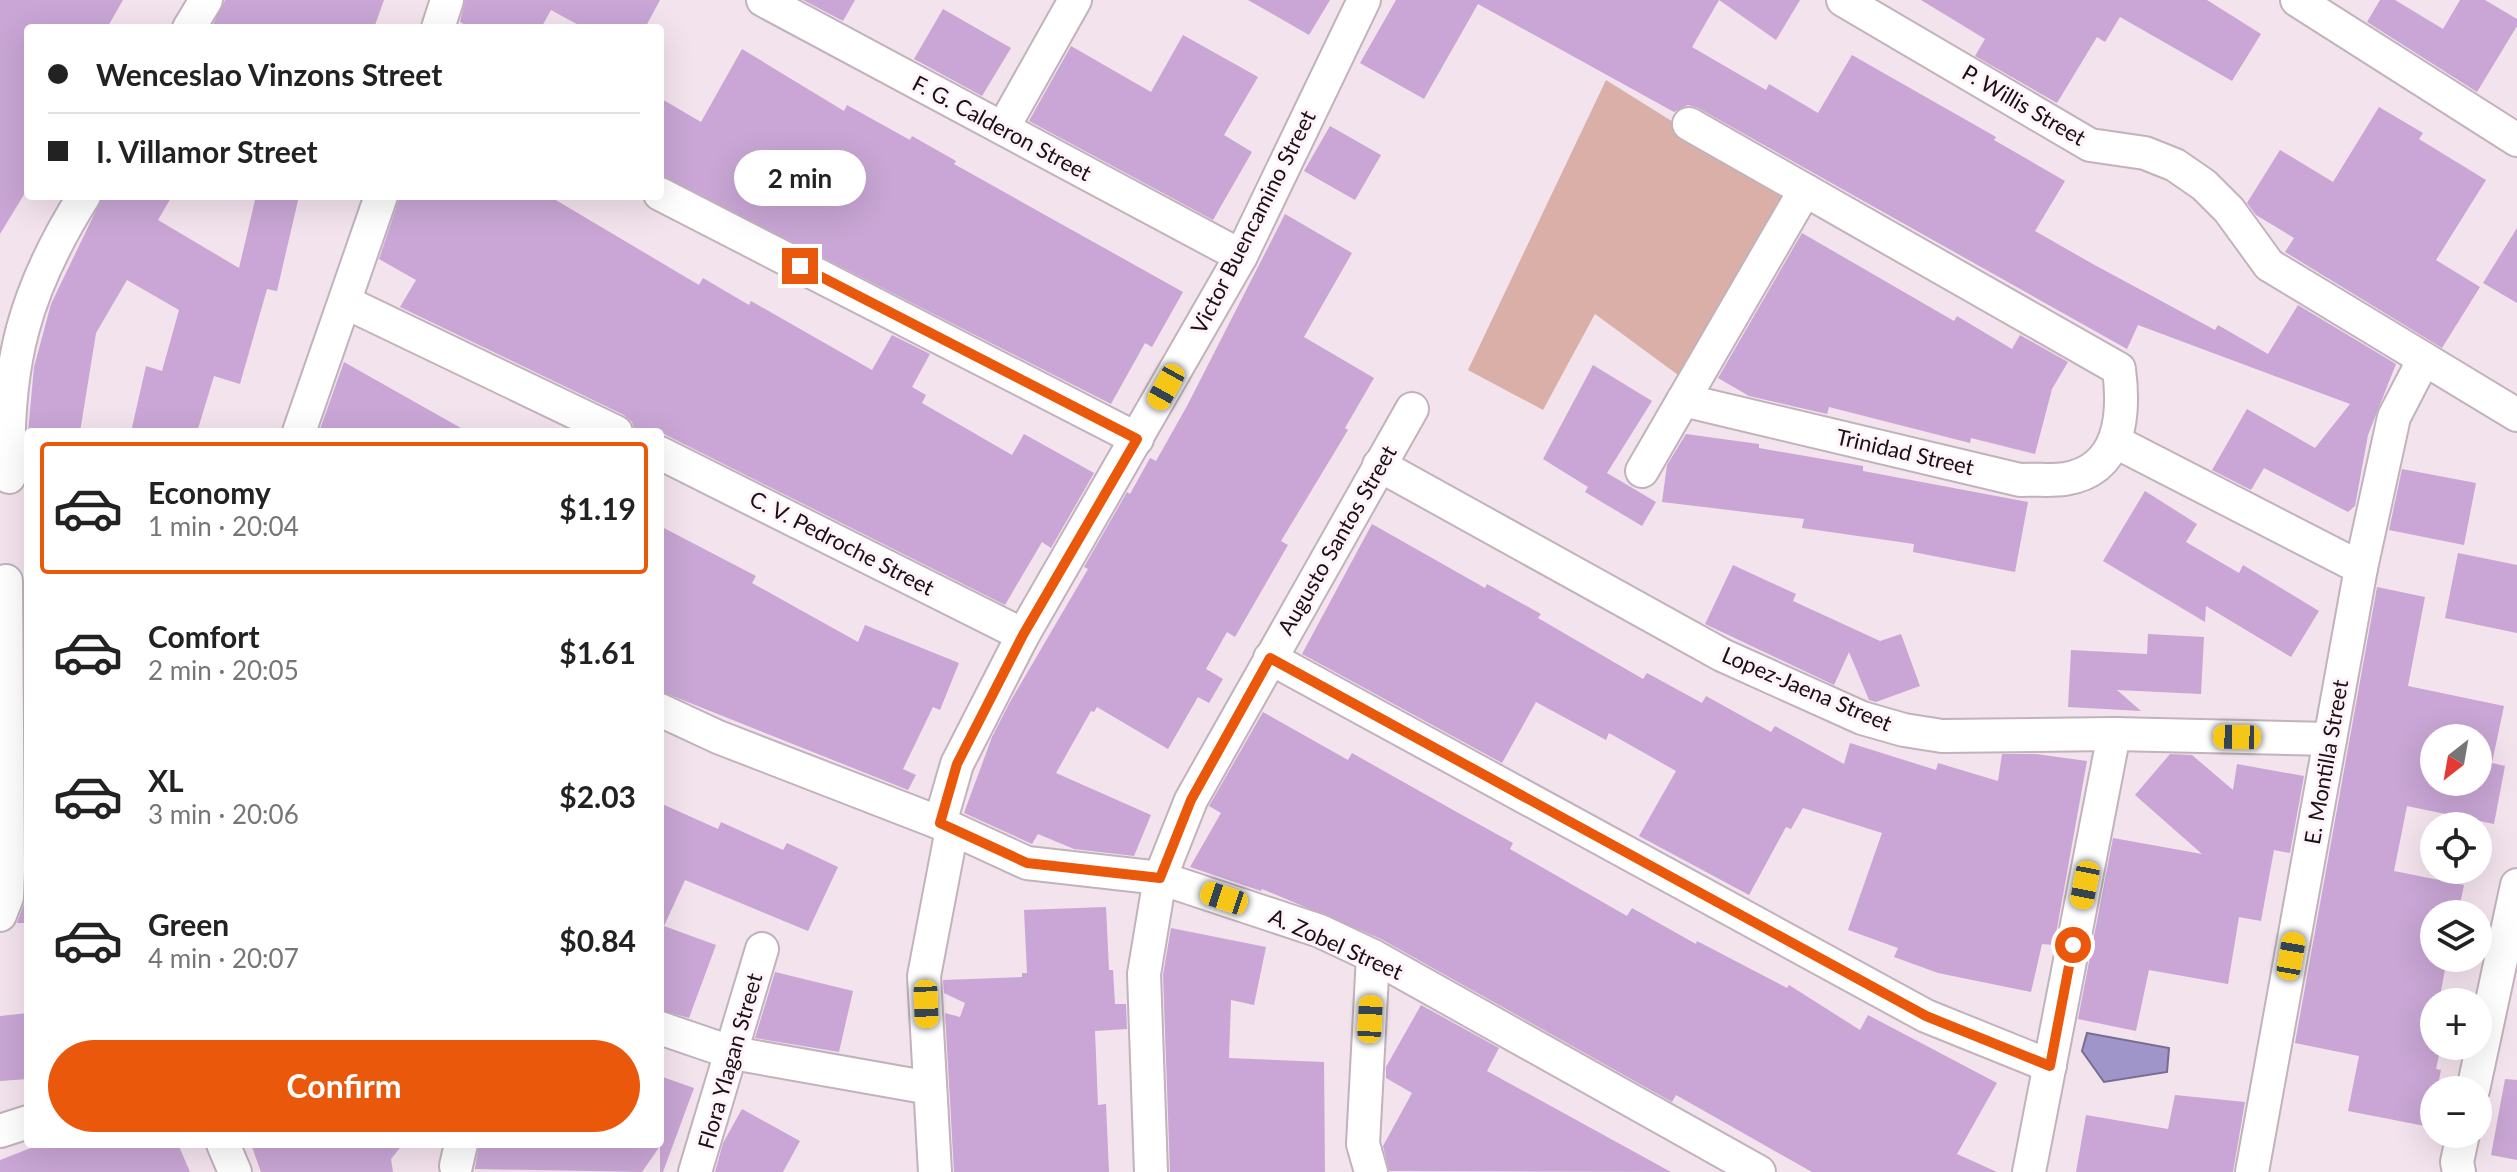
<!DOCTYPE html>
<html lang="en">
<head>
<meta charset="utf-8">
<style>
	body { margin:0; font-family:Lato,sans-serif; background:#f6f6f6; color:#222; height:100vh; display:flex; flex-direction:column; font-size:30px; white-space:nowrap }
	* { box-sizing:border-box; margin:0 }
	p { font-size:26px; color:#767676 }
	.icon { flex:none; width:44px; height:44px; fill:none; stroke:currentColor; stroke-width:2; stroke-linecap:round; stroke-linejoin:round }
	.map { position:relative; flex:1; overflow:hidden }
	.panel { position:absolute; left:24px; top:428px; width:640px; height:720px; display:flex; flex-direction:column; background:#fff; border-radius:8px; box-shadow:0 8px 32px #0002 }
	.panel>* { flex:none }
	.guide { position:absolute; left:24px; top:24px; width:640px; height:176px; border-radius:8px; box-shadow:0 8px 32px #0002; display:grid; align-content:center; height:176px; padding:0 24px; background:#fff }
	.needle { width:52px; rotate:211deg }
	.buttons { position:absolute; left:2420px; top:724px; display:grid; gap:16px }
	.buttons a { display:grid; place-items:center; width:72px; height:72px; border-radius:50%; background:#fff; box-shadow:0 8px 32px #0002; font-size:40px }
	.end { position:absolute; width:36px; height:36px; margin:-18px; border:10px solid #ea580c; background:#fff; box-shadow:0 0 0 4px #fff }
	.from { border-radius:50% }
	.bubble { position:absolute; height:56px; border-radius:28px; background:#fff; box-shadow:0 8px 32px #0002; font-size:26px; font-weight:700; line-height:56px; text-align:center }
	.car { position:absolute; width:24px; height:48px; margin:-24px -12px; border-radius:10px; box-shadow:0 0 6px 2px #0007; background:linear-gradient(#f5c518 24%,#345 0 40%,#f5c518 0 76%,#345 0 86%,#f5c518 0) }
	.guide b { display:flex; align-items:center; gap:28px; height:76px; font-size:30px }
	.guide b+b { border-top:2px solid #e0e0e0 }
	.guide i { width:20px; height:20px; background:#222 }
	ul { padding:14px 0 0; list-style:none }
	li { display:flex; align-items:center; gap:24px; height:132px; margin:0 16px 12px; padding:0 8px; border:4px solid transparent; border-radius:8px }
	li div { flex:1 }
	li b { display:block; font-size:30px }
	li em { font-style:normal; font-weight:700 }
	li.current { border-color:#ea580c }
	li>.icon { width:72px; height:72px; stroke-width:1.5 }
	.primary-button { display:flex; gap:16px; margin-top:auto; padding:16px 24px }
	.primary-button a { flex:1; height:92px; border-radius:48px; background:#ea580c; color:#fff; font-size:32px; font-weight:700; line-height:92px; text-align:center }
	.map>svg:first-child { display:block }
	.green { fill:#daafa8 }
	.water { fill:#a095c9; stroke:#776d93; stroke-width:2 }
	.building { fill:#c9a6d5; fill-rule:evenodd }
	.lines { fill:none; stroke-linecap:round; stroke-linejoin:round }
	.minor-casing { stroke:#c1b2bb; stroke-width:36 }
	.minor { stroke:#fff; stroke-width:32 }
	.route { stroke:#ea580c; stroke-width:10 }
	.labels { text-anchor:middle; stroke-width:6; stroke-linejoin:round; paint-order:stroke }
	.street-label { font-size:22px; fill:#171115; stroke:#fff2f9 }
</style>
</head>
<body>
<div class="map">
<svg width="2517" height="1172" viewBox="0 0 2517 1172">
	<rect width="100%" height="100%" fill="#f3e3ed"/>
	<polygon class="green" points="1606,80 1795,198 1689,383 1595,314 1543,410 1468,370"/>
	<polygon class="water" points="2087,1033 2169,1048 2167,1072 2104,1082 2082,1051"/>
	<g class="building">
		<polygon points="0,0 123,0 107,28 28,28 28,188 0,234"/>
		<polygon points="225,0 384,0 374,28 211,28"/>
		<polygon points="465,0 660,0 645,28 584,28 551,10 541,28 471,28 460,22"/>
		<polygon points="803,0 855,0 843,21"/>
		<polygon points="1248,0 1330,0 1309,35"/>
		<polygon points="1396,0 1719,0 1692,47 1766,90 1769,84 1818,113 1852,55 1996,137 1994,140 2065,181 2035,231 2091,263 2215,330 2218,325 2268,354 2298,305 2396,364 2368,435 2355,506 2348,512 2264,468 2251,490 2212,470 2247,409 2315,448 2350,404 2138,325 2127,349 1698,108 1688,105 1674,112 1478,4 1424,99 1360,63"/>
		<polygon points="1719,0 1800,0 1776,40"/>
		<polygon points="1921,0 2207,0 2261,34 2232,81 2120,17 2105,42 2097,37 2057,103 1975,56 1985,39"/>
		<polygon points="2380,0 2395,0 2443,29 2460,0 2485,0 2517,19 2517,26 2477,92 2367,22"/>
		<polygon points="943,9 1011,48 982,96 914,59"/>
		<polygon points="1183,35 1258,77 1224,135 1252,152 1213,220 1029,121 1071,46 1151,92"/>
		<polygon points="742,49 844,111 847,105 910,140 912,136 956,161 954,164 1183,292 1152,347 1145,343 1111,404 660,175 660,98 701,122"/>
		<polygon points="2379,107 2423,133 2419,139 2486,180 2436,260 2480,287 2442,348 2285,252 2294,238 2256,215 2247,203 2280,150 2333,182"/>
		<polygon points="1330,126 1381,155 1355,200 1304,171"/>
		<polygon points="103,196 172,196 158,220 239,268 256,196 299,196 277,291 267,289 240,384 214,376 197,432 131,432 146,366 162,371 179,310 127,280 96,333 80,432 28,432 34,367 51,304"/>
		<polygon points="400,196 549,196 699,285 703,278 749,305 751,301 872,370 892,335 930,354 912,387 926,395 922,403 1012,455 1024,434 1094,473 1051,548 1042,542 1005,605 660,432 635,432 632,422 624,415 400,307 416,280 379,259"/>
		<polygon points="1285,214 1352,253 1304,337 1374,378 1345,428 1348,430 1281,541 1288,545 1235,637 1227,632 1206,669 1223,679 1209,703 1198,697 1168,749 1097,707 1094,712 1091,711 1056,773 1151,815 1134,856 1074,849 1038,834 1032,844 964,813 992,737 1010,702 1088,569 1084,567 1127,492 1130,494 1150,458 1156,461 1187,406"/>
		<polygon points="2517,228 2517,303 2483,283"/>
		<polygon points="1802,233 1954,321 1957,316 2012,349 2020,335 2068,362 2052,389 2035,454 1971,438 1970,443 1829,407 1827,414 1749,396 1718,378"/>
		<polygon points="344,362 468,432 319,432"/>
		<polygon points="1593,365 1652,401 1607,473 1656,502 1642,526 1585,492 1588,487 1543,459"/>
		<polygon points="1686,434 1759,444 1759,448 1863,466 1863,471 2028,502 2015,572 1913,552 1914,544 1802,528 1804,519 1662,502 1667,465"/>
		<polygon points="2402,469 2476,483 2464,545 2389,530"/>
		<polygon points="2145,491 2197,524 2186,542 2239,573 2243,565 2319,611 2291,657 2206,606 2205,622 2103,561"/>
		<polygon points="1372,524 1485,588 1487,584 1541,614 1538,618 1643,679 1647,673 1702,703 1706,696 1771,732 1775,726 1844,764 1850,743 1936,770 1938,763 1998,781 2002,754 2036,754 2087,761 2054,945 2042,944 2031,992 1938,973 1894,957 1898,948 1848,930 1882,833 1803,808 1791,829 1786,827 1749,895 1639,836 1676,771 1609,733 1606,740 1536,702 1502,763 1302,654"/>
		<polygon points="660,526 756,576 752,583 858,642 865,625 959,663 940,710 933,707 903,769 916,775 908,790 660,691"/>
		<polygon points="2458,553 2517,565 2517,633 2445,618"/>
		<polygon points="1733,565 1796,594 1793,601 1880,641 1901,634 1920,686 1876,702 1869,700 1849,652 1834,685 1705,624"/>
		<path d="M2377,587L2425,597L2408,686L2504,706L2492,763L2505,766L2494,824L2407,806L2394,871L2464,885L2458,914H2434V958H2447L2439,1002H2434L2430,1046H2441L2436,1069L2441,1070L2437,1090H2434L2430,1127L2348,1111L2359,1056L2295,1043ZM2434,738H2478V782H2434Z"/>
		<polygon points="25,590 28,590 28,923 17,923 26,898 27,870"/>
		<polygon points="2148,634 2204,637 2201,694 2117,690 2141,711 2068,707 2071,650 2147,654"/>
		<polygon points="1263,712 1348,760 1352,753 1462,815 1513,843 1510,849 1627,916 1632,908 1696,944 1697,941 1787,988 1789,985 1860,1030 1868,1015 1997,1083 1957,1154 1997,1172 1812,1172 1676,1095 1672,1102 1381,939 1262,889 1261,891 1190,867 1221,813 1209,806"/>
		<polygon points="2170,754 2192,755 2233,790 2237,764 2304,776 2290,853 2274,850 2261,921 2239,917 2228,984 2149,970 2136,1031 2078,1019 2113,838 2202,854 2135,795"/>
		<polygon points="660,803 718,829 721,822 783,850 787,843 838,867 808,931 685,880 664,926 716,945 689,1018 660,1010"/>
		<polygon points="1106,907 1109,970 1113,970 1115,1004 1126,1004 1127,1029 1095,1031 1098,1105 1106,1104 1109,1172 954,1172 945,1013 960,1017 965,1003 944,993 943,980 1022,977 1022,973 1027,973 1024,910"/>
		<polygon points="1171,928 1266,947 1254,1005 1231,1000 1229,1058 1324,1062 1325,1172 1170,1172 1163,975"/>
		<polygon points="775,972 853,991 839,1052 755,1038"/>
		<polygon points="1421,1005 1499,1048 1487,1071 1671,1172 1389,1171 1383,1146 1412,1093 1386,1078 1386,1067"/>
		<polygon points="28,1013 28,1079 0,1081 0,1016"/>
		<polygon points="660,1076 694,1088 663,1172 660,1172 660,1146 642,1172 475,1169 479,1144 660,1144"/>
		<polygon points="2505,1079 2517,1080 2517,1160 2491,1155"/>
		<polygon points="2175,1095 2245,1102 2233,1172 2076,1172 2086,1115 2168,1129"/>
		<polygon points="742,1109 800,1141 783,1172 715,1172 723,1143"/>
		<polygon points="41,1144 178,1144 190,1172 0,1172 0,1160"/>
		<polygon points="251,1144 403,1144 391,1159 393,1172 261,1172"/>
	</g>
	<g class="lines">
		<g class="minor-casing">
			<g id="minor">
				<polyline points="763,0 1241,256"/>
				<polyline points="1843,0 2090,145 2145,153 2175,165 2204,185 2229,210 2269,265 2517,415"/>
				<polyline points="2297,0 2517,140"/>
				<polyline points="189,28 206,0"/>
				<polyline points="438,28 447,0"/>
				<polyline points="1003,128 1075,0"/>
				<polyline points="660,194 1137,439"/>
				<polyline points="345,302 616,432"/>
				<path d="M1683,400L2020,480C2035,479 2051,481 2065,479C2121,470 2125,415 2119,369L1689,124"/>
				<polyline points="299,432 381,196"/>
				<polyline points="2116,442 2361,568"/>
				<polyline points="660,453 1023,635"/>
				<polyline points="1379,465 1722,655 1862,718 1904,730 1942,736 2114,734 2330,739"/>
				<polyline points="1642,471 1805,190"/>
				<path d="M9,477C5,365 24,291 84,196"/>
				<polyline points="1270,658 1926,1016 2050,1066"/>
				<polyline points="660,710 718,737 940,823 1027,863 1160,878 1320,931 1373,956 1759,1172"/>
				<polyline points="940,823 957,764 1023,635 1241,256 1364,0"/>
				<polyline points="0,915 7,897 8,870 6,581"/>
				<polyline points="660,1028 733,1053 930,1088"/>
				<polyline points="2473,1090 2517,885"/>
				<polyline points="0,1131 28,1122"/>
				<polyline points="223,1144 235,1172"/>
				<polyline points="456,1166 461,1144"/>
				<polyline points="695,1172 762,949"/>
				<polyline points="935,1172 924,976 952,829"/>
				<polyline points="1151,1172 1144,974 1160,878 1191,800 1412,409"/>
				<polyline points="1371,1172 1363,1144 1373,956"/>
				<polyline points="2029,1172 2114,734"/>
				<polyline points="2252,1172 2361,568 2394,417 2424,359"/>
				<polyline points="2459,1172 2457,1162 2463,1134"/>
			</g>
		</g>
		<use href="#minor" class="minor"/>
	</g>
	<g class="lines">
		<polyline class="route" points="800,266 1137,439 1023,635 957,764 940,823 1027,863 1160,878 1191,800 1270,658 1926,1016 2050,1066 2073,945"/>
	</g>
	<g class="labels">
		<g class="street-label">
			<text transform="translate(2024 105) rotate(30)" y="8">P. Willis Street</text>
			<text transform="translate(1002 128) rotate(28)" y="8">F. G. Calderon Street</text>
			<text transform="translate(1253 222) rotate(-63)" y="8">Victor Buencamino Street</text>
			<text transform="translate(1905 452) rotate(13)" y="8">Trinidad Street</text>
			<text transform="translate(1337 540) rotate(-60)" y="8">Augusto Santos Street</text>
			<text transform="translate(842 543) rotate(27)" y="8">C. V. Pedroche Street</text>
			<text transform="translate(1807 689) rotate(23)" y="8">Lopez-Jaena Street</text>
			<text transform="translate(2326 762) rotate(-80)" y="8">E. Montilla Street</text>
			<text transform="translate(1336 944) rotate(24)" y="8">A. Zobel Street</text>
			<text transform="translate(730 1061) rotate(-74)" y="8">Flora Ylagan Street</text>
		</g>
	</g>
</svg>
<div class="buttons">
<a><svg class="needle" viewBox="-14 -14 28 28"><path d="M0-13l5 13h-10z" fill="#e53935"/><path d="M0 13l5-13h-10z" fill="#767676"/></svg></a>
<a><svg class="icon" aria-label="locate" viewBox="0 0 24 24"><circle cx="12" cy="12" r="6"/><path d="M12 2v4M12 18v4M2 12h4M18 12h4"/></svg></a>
<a><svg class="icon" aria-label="layers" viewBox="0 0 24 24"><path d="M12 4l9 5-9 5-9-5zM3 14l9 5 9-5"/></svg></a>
<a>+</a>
<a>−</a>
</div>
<i class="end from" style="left:2073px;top:945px"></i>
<i class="end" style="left:800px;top:266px"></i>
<div class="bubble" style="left:734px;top:150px;width:132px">2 min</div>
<i class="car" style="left:1166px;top:387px;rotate:209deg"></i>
<i class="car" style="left:2237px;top:737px;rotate:271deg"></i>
<i class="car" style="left:2085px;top:885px;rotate:191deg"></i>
<i class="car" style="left:1224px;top:898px;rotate:288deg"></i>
<i class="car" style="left:2291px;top:956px;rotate:10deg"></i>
<i class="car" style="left:926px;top:1004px;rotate:178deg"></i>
<i class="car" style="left:1370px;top:1019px;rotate:3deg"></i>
<div class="guide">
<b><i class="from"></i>Wenceslao Vinzons Street</b>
<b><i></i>I. Villamor Street</b>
</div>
<section class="panel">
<ul>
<li class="current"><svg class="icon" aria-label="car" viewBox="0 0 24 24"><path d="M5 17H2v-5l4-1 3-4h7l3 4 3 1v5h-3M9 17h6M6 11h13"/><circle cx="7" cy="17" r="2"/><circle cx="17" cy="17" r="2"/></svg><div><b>Economy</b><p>1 min · 20:04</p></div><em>$1.19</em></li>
<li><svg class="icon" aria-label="car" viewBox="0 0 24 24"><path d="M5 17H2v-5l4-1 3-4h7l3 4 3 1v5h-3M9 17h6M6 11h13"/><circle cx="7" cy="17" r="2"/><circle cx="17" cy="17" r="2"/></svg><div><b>Comfort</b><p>2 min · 20:05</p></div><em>$1.61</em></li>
<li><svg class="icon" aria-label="car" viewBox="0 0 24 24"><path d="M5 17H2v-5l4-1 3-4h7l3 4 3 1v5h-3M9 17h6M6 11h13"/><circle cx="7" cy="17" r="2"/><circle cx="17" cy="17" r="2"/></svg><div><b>XL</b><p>3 min · 20:06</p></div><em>$2.03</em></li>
<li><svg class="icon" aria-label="car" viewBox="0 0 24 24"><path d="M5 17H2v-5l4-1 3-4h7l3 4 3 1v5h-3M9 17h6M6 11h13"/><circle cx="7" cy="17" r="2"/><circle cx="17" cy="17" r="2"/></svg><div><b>Green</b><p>4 min · 20:07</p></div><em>$0.84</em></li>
</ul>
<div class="primary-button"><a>Confirm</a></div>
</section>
</div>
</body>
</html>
